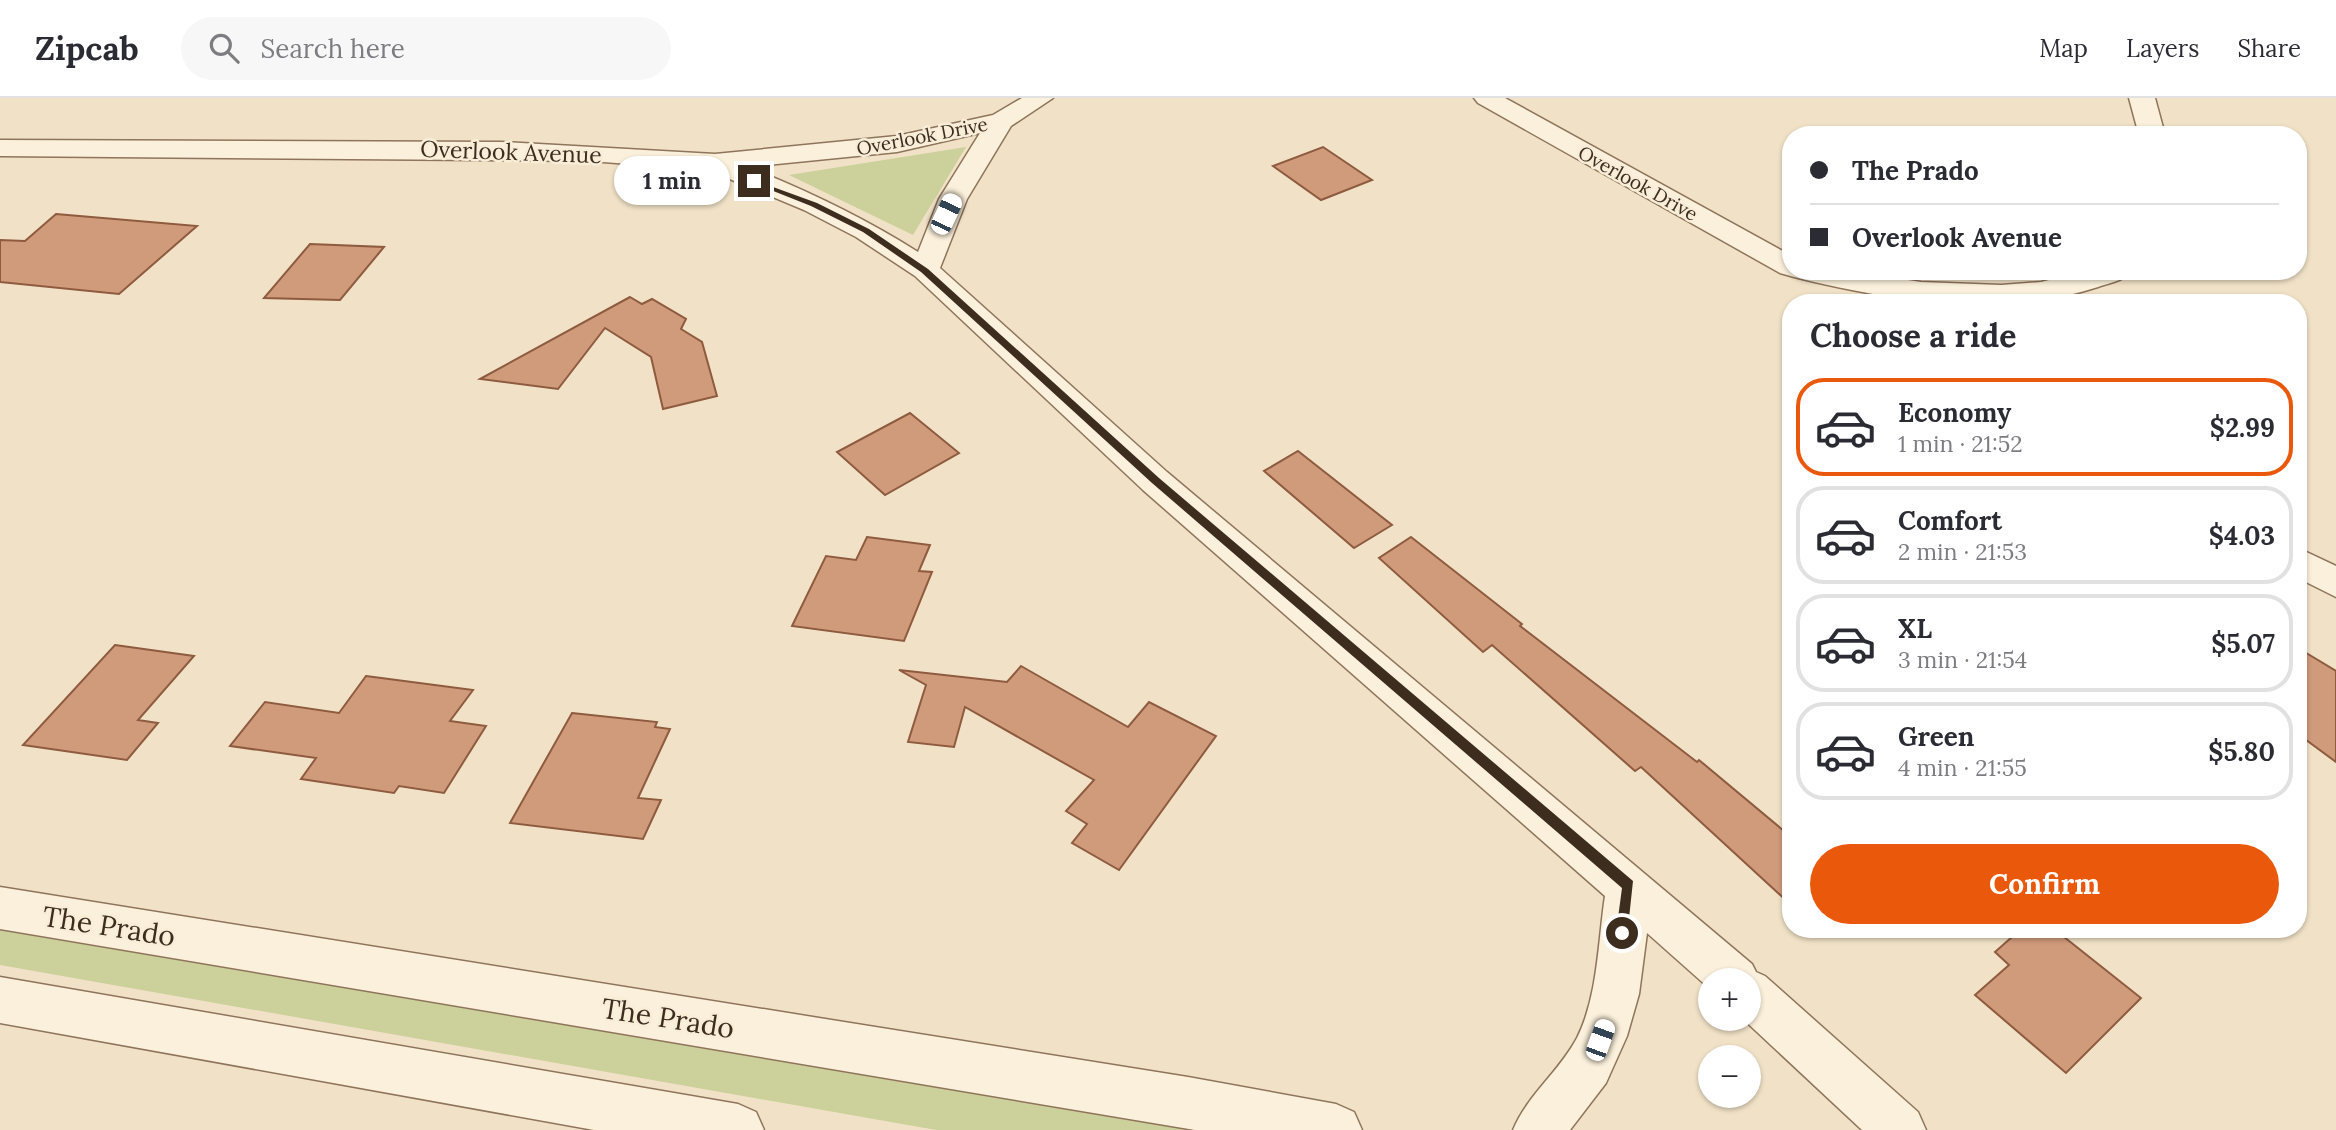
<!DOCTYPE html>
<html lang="en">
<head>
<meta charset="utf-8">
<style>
	body { margin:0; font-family:Lora,serif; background:#f7f7f7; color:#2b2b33; height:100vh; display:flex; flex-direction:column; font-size:26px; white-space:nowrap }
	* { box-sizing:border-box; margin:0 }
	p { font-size:23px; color:#7c7c81 }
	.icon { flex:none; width:38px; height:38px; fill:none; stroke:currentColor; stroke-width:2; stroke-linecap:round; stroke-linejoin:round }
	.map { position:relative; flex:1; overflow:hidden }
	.details { position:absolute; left:1782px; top:196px; width:525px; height:644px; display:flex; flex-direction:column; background:#fff; border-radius:28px; box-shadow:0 2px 5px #0004 }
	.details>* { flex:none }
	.banner { position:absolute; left:1782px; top:28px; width:525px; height:154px; border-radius:28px; box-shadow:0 2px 5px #0004; display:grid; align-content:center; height:154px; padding:0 28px; background:#fff }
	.buttons { position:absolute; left:1698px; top:870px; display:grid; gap:14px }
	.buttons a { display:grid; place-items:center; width:63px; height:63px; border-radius:50%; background:#fff; box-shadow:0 2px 5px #0004; font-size:35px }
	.end { position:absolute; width:32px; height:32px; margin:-16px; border:9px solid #3d2d1f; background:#fff; box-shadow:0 0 0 4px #fff }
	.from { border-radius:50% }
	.bubble { position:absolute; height:49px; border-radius:24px; background:#fff; box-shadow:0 2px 5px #0004; font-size:23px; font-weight:700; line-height:49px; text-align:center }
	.car { position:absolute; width:21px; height:42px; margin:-21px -10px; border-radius:9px; box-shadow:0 0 5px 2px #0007; background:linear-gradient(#fff 24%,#345 0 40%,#fff 0 76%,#345 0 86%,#fff 0) }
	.banner b { display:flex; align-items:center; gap:24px; height:66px; font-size:26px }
	.banner b+b { border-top:2px solid #e1e1e2 }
	.banner i { width:18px; height:18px; background:#2b2b33 }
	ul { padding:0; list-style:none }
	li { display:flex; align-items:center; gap:21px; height:98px; margin:0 14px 10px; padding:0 14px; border:4px solid #e1e1e2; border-radius:28px }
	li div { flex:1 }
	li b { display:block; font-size:26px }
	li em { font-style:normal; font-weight:700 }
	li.selected { border-color:#ea580c }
	li>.icon { width:63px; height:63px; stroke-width:1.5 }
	h2 { padding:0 28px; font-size:32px; line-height:84px }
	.action { display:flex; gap:14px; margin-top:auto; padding:14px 28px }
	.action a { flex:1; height:80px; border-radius:42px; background:#ea580c; color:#fff; font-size:28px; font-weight:700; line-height:80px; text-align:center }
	header { display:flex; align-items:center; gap:42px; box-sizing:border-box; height:98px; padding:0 35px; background:#fff; border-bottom:2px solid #e1e1e2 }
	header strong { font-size:33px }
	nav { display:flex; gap:38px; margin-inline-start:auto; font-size:24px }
	.search { width:490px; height:63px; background:#f7f7f7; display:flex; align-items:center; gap:18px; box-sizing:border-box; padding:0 24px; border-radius:38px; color:#7c7c81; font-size:26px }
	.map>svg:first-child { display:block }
	.green { fill:#ccd09a }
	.building { fill:#d09b7b; stroke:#8e5b3f; stroke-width:2 }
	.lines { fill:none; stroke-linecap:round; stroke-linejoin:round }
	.minor-casing { stroke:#8e745b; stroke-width:3 }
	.minor { fill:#fbf0db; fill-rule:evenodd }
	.route { fill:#3d2d1f }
	.labels { text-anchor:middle; stroke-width:5; stroke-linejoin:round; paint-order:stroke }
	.far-street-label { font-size:19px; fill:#3d2d1f; stroke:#f8edd7 }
	.street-label { font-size:23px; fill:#3d2d1f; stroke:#f8edd7 }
	.near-street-label { font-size:28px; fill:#3d2d1f; stroke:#f8edd7 }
</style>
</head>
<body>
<header>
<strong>Zipcab</strong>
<div class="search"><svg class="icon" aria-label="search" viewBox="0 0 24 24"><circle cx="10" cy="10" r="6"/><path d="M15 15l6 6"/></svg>Search here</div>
<nav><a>Map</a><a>Layers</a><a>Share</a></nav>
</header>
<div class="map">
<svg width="2336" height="1032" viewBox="0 0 2336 1032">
	<rect width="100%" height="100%" fill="#f1e2c7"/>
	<g class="green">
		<polygon points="966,49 913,137 789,77"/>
		<polygon points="0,825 1262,1032 936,1032 0,867"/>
	</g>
	<g class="building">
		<polygon points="1323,49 1372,82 1321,102 1273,68"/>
		<polygon points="56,116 197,128 119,196 0,184 0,142 25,143"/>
		<polygon points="310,146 384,149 340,202 264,200"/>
		<polygon points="630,199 642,206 652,201 686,221 681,231 702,244 717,298 663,311 651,259 605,230 558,291 480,281"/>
		<polygon points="910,315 959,355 885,397 837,354"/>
		<polygon points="1298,353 1392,427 1354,450 1264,373"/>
		<polygon points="867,439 930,447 919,473 932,474 904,543 792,528 826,458 856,462"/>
		<polygon points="1411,439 1522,526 1520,528 1697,664 1699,662 1790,738 1790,806 1641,669 1635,673 1492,547 1483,554 1379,460"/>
		<polygon points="115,547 194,558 138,622 158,625 127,662 23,647"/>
		<polygon points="2298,550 2336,573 2336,664 2298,636"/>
		<polygon points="1021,568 1128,629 1149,604 1216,638 1119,772 1072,745 1087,726 1066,713 1094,682 965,609 954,649 908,644 926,587 899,572 1007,584"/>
		<polygon points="366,578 473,592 450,623 486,628 444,695 399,688 394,695 301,681 316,660 230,648 265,604 339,615"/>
		<polygon points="572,615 657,624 655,629 670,631 638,700 661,702 643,741 510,725"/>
		<polygon points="2021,831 2054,831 2141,900 2066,975 1975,897 2009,867 1995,854"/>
	</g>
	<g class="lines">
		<g class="minor-casing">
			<g id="minor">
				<path d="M1022,0H1053L1011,28L967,101L940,170L1167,374L1752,866L1756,874L1765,878L1918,1014L1926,1032H1862L1742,920H1748V882H1710V891L1647,835L1639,896L1627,938L1606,985L1570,1032H1513C1528,996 1559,974 1577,940C1598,898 1598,844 1605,798L1143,392L915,178L856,139L804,112L708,72L590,63L0,58V42L502,44L715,56L897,38L993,17ZM980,35L939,101L918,154C863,119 808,93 748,69L897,54Z"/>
				<path d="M1474,0H1505L1790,157V173H1849L1921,184L2001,187L2041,184L2085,173H2131C2124,183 2109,185 2098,189C2001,221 1890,203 1794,179L1780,175L1478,5Z"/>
				<polygon points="2129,0 2155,0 2165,37 2139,37"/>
				<polygon points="2298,450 2336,468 2336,499 2298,480"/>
				<polygon points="0,789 1188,979 1336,1006 1354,1014 1362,1032 1195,1032 0,831"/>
				<polygon points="0,879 738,1006 756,1014 764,1032 594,1032 0,925"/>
			</g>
		</g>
		<use href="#minor" class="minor"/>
	</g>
	<polygon class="route" points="751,81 817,105 869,131 928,171 1159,380 1633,783 1627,839 1618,839 1616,835 1622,790 1152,385 921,174 863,134 811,108 751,84"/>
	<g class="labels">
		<g class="far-street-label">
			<text transform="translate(922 38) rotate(-11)" y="7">Overlook Drive</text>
			<text transform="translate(1638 85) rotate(29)" y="7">Overlook Drive</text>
		</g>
		<g class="street-label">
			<text transform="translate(511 54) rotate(2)" y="8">Overlook Avenue</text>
		</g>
		<g class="near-street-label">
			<text transform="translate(109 828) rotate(9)" y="10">The Prado</text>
			<text transform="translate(668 920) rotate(9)" y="10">The Prado</text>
		</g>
	</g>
</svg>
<div class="buttons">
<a>+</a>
<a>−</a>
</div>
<i class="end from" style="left:1622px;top:835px"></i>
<i class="end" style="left:754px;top:83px"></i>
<div class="bubble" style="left:614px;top:58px;width:116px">1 min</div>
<i class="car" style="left:946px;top:116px;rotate:25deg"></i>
<i class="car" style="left:1600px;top:942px;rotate:20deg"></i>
<div class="banner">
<b><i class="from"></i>The Prado</b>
<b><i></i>Overlook Avenue</b>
</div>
<section class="details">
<h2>Choose a ride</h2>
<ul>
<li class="selected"><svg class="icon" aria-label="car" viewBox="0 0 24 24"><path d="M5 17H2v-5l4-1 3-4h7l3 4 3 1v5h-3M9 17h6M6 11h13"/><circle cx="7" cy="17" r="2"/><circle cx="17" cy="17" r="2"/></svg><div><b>Economy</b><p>1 min · 21:52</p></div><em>$2.99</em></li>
<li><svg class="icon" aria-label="car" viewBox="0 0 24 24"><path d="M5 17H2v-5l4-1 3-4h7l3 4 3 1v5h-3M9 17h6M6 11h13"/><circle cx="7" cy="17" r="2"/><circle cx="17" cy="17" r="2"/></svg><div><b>Comfort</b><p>2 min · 21:53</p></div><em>$4.03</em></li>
<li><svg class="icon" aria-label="car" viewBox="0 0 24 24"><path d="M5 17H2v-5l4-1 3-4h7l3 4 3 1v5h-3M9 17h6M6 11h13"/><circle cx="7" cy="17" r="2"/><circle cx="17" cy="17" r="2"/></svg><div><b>XL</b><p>3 min · 21:54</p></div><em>$5.07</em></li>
<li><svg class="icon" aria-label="car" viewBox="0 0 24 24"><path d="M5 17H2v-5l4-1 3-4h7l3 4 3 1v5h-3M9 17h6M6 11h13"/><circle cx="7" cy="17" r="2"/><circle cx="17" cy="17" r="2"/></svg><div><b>Green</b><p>4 min · 21:55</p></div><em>$5.80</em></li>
</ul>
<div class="action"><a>Confirm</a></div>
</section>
</div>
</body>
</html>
